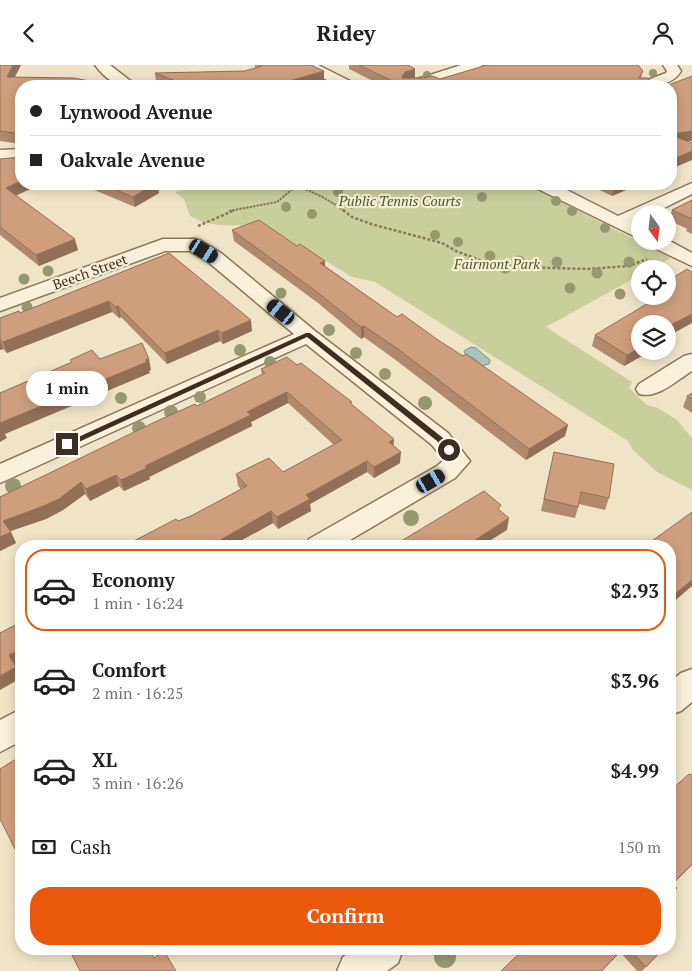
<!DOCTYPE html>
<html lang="en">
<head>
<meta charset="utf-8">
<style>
	body { margin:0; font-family:"PT Serif",serif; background:#f2f2f2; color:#222; height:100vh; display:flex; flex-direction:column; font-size:19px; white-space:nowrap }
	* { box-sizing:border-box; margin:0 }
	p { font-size:16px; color:#767676 }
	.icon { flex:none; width:28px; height:28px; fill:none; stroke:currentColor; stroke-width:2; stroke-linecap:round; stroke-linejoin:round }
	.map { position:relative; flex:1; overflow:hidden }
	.details { position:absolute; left:15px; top:475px; width:661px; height:415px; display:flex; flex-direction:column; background:#fff; border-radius:20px; box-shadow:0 2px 12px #0003 }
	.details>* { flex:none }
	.top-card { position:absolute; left:15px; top:15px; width:662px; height:110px; border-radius:20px; box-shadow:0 2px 12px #0003; display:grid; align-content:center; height:110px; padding:0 15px; background:#fff }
	.needle { width:32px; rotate:165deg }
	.fabs { position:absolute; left:631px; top:140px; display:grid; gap:10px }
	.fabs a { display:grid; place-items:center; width:45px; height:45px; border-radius:50%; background:#fff; box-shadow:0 2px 12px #0003; font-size:25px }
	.end { position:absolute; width:22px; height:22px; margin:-11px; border:6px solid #3d2e20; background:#fff; box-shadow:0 0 0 2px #fff }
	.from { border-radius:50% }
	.bubble { position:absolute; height:35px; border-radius:18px; background:#fff; box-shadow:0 2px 12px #0003; font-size:16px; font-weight:700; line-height:35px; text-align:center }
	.car { position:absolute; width:15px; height:30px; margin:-15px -8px; border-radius:6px; box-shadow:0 0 4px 1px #0007; background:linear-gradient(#222 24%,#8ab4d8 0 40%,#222 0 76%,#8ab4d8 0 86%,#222 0) }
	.top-card b { display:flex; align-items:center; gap:18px; height:48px; font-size:19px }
	.top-card b+b { border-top:1px solid #e0e0e0 }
	.top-card i { width:12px; height:12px; background:#222 }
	ul { padding:9px 0 0; list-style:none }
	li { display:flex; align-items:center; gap:15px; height:82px; margin:0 10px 8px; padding:0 5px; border:2px solid transparent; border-radius:20px }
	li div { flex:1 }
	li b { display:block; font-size:19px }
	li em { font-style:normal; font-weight:700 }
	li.selected { border-color:#ea580c }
	li>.icon { width:45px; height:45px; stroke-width:1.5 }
	.pay { display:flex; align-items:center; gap:12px; height:55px; padding:0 15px; font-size:19px }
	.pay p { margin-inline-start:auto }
	.action { display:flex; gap:10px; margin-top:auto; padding:10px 15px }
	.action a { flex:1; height:58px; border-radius:20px; background:#ea580c; color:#fff; font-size:20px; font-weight:700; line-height:58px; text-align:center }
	header { display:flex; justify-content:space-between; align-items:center; height:65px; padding:0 15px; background:#fff; font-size:22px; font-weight:700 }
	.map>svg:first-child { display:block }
	.green { fill:#c9cf9b }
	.water { fill:#a9c4bc; stroke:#6f938a }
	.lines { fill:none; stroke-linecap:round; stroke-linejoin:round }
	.minor-casing { stroke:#8d765c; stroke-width:3 }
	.path-far1 { stroke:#8d765c; stroke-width:2; stroke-dasharray:2.5 1; stroke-linecap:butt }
	.path { stroke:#8d765c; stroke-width:2.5; stroke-dasharray:3 2; stroke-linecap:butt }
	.minor { fill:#faf1dc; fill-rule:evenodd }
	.tree { fill:#96986f }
	.wall { fill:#b2896c }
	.shaded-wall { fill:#916f58 }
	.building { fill:#cf9f7d; stroke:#916f58 }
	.route { fill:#3d2e20 }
	.labels { text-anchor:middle; stroke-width:4.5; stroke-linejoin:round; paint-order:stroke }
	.far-park-label { font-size:14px; font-style:italic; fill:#4d5a26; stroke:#f7eed8 }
	.far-street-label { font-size:14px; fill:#3d2e20; stroke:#f7eed8 }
</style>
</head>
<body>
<header><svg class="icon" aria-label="back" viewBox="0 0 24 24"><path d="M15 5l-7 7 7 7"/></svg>Ridey<svg class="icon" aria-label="person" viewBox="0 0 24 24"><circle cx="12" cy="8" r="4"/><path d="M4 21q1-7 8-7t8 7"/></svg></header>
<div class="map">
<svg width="692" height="906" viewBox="0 0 692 906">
	<rect width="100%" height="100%" fill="#f0e4c8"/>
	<polygon class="green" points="243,119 526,119 671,193 652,204 640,204 640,210 546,262 632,317 629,323 647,340 658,343 677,355 692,373 692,425 657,407 632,384 628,376 606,362 375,217 352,212 324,195 306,187 256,161 218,160 202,157 190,151 184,134 175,127 196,122 238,122"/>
	<polygon class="water" points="471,282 476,283 490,295 489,299 481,301 475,294 466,290 464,286"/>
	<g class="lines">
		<g class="minor-casing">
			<g id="minor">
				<path d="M95,0H110L137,21C118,22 107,16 95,0Z"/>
				<polygon points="301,0 318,0 354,18 356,21 339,21 303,3"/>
				<polygon points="461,0 482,0 480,3 423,21 403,21 405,18"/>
				<path d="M663,0H677L681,6C672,21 654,21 638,21L640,18L666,8L667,6Z"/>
				<polygon points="21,84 21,94 0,95 0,85"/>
				<polygon points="692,118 692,129 652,149 640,149 640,154 632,158 640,162 640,174 536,123 534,119 555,119 618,151"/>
				<polygon points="163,174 194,174 201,176 221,188 315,266 448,368 470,396 455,413 340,481 306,481 309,474 437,401 444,395 432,380 306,279 0,418 0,399 294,269 207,196 190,186 165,186 0,246 0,233"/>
				<polygon points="668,175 692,188 692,201 648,180 646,176"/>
				<path d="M692,289V306C677,315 658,334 639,329L636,324L639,319L684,291Z"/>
				<polygon points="692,604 692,637 681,646 670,650 670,617 681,608"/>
				<polygon points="21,644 21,676 0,687 0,655"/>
				<polygon points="354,884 403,884 398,898 387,906 337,906 343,892"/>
			</g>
		</g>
		<g class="path-far1">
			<path d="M289,119C310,125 327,133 344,146"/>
			<polyline points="229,146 277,137 296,121"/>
		</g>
		<g class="path">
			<polyline points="343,145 352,152 371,159 442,178 456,186 482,196 521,202 587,204 629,201 647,194"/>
			<polyline points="198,161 235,145"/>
		</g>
		<use href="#minor" class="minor"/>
	</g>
	<g class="tree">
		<circle cx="653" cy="8" r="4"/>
		<circle cx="427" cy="10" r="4"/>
		<circle cx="338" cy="127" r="5"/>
		<circle cx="482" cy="132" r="5"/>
		<circle cx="556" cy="136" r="5"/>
		<circle cx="351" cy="139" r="5"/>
		<circle cx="286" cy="142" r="5"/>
		<circle cx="572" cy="146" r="5"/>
		<circle cx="312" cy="149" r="5"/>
		<circle cx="605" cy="163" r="5"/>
		<circle cx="435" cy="170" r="5"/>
		<circle cx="458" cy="177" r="5"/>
		<circle cx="490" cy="191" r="5.5"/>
		<circle cx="519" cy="196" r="5.5"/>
		<circle cx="557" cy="197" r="5.5"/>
		<circle cx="629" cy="197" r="5.5"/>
		<circle cx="505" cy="203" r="5.5"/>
		<circle cx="48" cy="206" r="5.5"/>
		<circle cx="597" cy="208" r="5.5"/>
		<circle cx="24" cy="214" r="5.5"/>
		<circle cx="570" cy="223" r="5.5"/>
		<circle cx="281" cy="228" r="5.5"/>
		<circle cx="620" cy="229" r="5.5"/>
		<circle cx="27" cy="242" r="5.5"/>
		<circle cx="329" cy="265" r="6"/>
		<circle cx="240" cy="285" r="6"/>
		<circle cx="356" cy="288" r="6"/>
		<circle cx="270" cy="297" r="6"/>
		<circle cx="385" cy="309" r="6"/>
		<circle cx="200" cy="332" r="6"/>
		<circle cx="121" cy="333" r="6"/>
		<circle cx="425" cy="338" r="7"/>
		<circle cx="171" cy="347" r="7"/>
		<circle cx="139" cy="363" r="7"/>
		<circle cx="13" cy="421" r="8"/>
		<circle cx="411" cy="453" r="8"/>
		<circle cx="445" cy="892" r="11"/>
	</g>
	<g class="wall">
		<polygon points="0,0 21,0 15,12 21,21 21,79 0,76"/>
		<polygon points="255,0 311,0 324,6 324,15 304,21 166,21 156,17 155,8 245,6 255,3"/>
		<polygon points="349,0 408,0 415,13 414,13 440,14 482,2 482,0 638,0 643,6 641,13 654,21 383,21 349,4"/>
		<polygon points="0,94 16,131 78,185 39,201 0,170"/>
		<polygon points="90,119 157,119 159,128 135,142 92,124"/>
		<polygon points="587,119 640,119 612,131"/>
		<polygon points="692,135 692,169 686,166 687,164 669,155 672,145"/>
		<polygon points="232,165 297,181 325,196 325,201 565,371 526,395 397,296 364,272 361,274 318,238 234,176"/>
		<polygon points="169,188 252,266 223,279 220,276 167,299 121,252 119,253 112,247 7,288 3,284 0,285 0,253 20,248"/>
		<polygon points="692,207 672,274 624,301 592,281 595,270 668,231 668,216"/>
		<polygon points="297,300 352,340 394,381 400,398 374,413 367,407 310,439 311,446 278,464 273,458 231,481 129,481 128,479 191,451 241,424 238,421 236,409 283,407 334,380 288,338 251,357 252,361 149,412 150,414 124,426 119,421 90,436 85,429 63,445 46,454 10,466 16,478 0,486 0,432 197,341 262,310 261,304"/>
		<polygon points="692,328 692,348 683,342 687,331"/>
		<polygon points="554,387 609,433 605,445 579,439 575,453 541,446"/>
		<polygon points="524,884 663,884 642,906 637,906 620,887 602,906 501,906"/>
	</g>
	<g class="shaded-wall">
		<polygon points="13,0 21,0 9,22 7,12"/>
		<polygon points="415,4 415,13 404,16 402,13 405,7"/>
		<polygon points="324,6 324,15 304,21 272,21"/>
		<polygon points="692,66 692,76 671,78 671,69"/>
		<polygon points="692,86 692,95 671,104 671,95"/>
		<polygon points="21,116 21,119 41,119 9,134 6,123"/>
		<polygon points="155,119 157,119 159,128 135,142 133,132"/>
		<polygon points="620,119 640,119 612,131 615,121"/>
		<polygon points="75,174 78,185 39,201 36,190"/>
		<polygon points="325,196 325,207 320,198"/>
		<polygon points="109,236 112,247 7,288 3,277"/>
		<polygon points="118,241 121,252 119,253 116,242"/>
		<polygon points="692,249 692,258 674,268 672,274 668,277 668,268 671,260"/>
		<polygon points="251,255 252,266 223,279 222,268"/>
		<polygon points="364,261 364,272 361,274 361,262"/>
		<polygon points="218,265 220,276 167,299 165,288"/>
		<polygon points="0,275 3,284 0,285"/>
		<polygon points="640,283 640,286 651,286 624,301 627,290"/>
		<polygon points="149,294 151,305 149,306 150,308 5,369 7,373 0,377 0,358"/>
		<polygon points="287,327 288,338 251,357 252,361 149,412 150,414 124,426 121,415 145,401 247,347"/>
		<polygon points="568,360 565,371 526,395 529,384"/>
		<polygon points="394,374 393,386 389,377"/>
		<polygon points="401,387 400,398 374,413 374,402"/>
		<polygon points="367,396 367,407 310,439 311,446 278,464 277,452 306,430"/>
		<polygon points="116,410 119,421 90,436 86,424"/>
		<polygon points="81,417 85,429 63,445 46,454 8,467 3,456"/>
		<polygon points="271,446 273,458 231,481 210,481"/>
		<polygon points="509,453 507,465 481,481 466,481"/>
		<polygon points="11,467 16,478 0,486 0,472"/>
		<polygon points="692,515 692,521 670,540 670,533"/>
		<polygon points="21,584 21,597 15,601 9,590"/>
		<polygon points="16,602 21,613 0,625 0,611"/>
		<polygon points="692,799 692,800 670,822 670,821"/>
		<polygon points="623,884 602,906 601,906"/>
	</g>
	<g class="building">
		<polygon points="0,0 13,0 7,12 74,13 109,20 111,21 21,21 21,69 0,66"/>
		<polygon points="261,0 311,0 324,6 272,21 188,21 155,8 245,6 262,1"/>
		<polygon points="359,0 408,0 415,4 405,7 402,13 424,13 432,11 440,14 487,0 638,0 643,6 639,13 648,13 654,21 403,21"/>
		<polygon points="692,11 692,66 671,69 671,21 666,21"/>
		<polygon points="671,70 692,78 692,86 671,95"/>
		<polygon points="21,92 21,116 6,123 75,174 36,190 0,162 0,94"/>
		<polygon points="102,119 155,119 133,132"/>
		<polygon points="610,119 620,119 615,121"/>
		<polygon points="692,135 692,154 672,145"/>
		<polygon points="259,155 297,181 300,179 325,196 320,198 397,252 402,249 438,275 463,291 466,289 568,360 529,384 398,284 364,261 361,262 317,227 232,165"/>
		<polygon points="169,188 251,255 222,268 218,265 165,288 118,241 116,242 109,236 3,277 0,274 0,253 19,246 20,248"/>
		<polygon points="687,204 692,207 692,249 671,260 676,263 668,268 668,259 640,259 640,283 627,290 595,270 660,231 668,231 668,227 674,223 668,219 668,216"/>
		<polygon points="142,278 149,294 145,295 147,297 0,358 0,328 72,297 70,295 92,285 100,294"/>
		<polygon points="287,292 297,300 301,298 352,337 350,338 394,374 389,377 401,387 374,402 367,396 306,430 310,434 277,452 271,446 210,481 130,481 128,479 176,454 178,456 191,451 247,421 236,409 269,393 283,407 342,375 287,327 247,347 251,350 145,401 147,403 121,415 116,410 86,424 81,417 59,434 41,442 3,456 11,467 0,472 0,432 157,356 195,339 197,341 265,308 261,304"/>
		<polygon points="692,328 692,334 687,331"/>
		<polygon points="554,387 614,399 609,433 581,427 578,442 544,434"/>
		<polygon points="484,426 501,440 498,444 509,453 466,481 393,481"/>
		<polygon points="692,447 692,515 670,533 670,481 645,481"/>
		<polygon points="21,532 21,542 16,534"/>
		<polygon points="21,557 21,584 9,590 16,602 0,611 0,568"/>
		<polygon points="21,691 21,796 0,754 0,704"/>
		<polygon points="689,709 691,710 692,709 692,799 672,819 677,823 670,830 670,726"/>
		<polygon points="69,884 149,884 154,893 164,886 176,906 80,906"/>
		<polygon points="524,884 623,884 601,906 501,906"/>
		<polygon points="629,884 663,884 646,902"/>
	</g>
	<polygon class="route" points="306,268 310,268 443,373 452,384 452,387 446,387 437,376 307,272 70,381 63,379"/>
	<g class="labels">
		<g class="far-park-label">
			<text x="400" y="141">Public Tennis Courts</text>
			<text x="497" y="204">Fairmont Park</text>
		</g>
		<g class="far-street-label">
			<text transform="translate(90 207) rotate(-20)" y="5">Beech Street</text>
		</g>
	</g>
</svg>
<div class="fabs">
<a><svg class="needle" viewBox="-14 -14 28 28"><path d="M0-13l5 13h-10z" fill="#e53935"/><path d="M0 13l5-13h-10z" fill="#767676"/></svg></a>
<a><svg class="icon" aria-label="locate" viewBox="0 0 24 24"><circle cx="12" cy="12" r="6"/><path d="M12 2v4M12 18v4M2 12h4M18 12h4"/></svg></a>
<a><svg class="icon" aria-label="layers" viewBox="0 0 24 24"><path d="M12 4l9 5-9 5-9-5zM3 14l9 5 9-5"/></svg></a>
</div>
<i class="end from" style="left:449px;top:385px"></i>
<i class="end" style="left:67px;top:379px"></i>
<div class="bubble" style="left:26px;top:306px;width:82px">1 min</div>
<i class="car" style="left:204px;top:186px;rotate:121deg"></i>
<i class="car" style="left:281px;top:247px;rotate:309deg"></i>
<i class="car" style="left:431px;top:416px;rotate:60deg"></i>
<div class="top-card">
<b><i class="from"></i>Lynwood Avenue</b>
<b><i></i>Oakvale Avenue</b>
</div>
<section class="details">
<ul>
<li class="selected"><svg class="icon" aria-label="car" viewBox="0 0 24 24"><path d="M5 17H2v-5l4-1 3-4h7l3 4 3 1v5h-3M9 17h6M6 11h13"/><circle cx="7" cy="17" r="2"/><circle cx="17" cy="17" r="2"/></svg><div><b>Economy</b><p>1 min · 16:24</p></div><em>$2.93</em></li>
<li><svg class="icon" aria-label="car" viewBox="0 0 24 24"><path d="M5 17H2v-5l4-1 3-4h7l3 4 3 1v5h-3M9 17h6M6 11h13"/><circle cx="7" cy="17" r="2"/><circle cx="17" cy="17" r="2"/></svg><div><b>Comfort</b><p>2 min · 16:25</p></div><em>$3.96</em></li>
<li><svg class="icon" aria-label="car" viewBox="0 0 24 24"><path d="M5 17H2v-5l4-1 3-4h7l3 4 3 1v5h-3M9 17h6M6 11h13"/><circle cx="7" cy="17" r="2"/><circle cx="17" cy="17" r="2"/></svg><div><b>XL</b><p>3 min · 16:26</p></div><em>$4.99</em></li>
</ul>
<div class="pay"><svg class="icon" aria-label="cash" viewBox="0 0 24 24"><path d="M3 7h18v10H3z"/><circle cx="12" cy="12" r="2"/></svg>Cash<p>150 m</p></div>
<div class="action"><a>Confirm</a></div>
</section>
</div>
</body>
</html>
